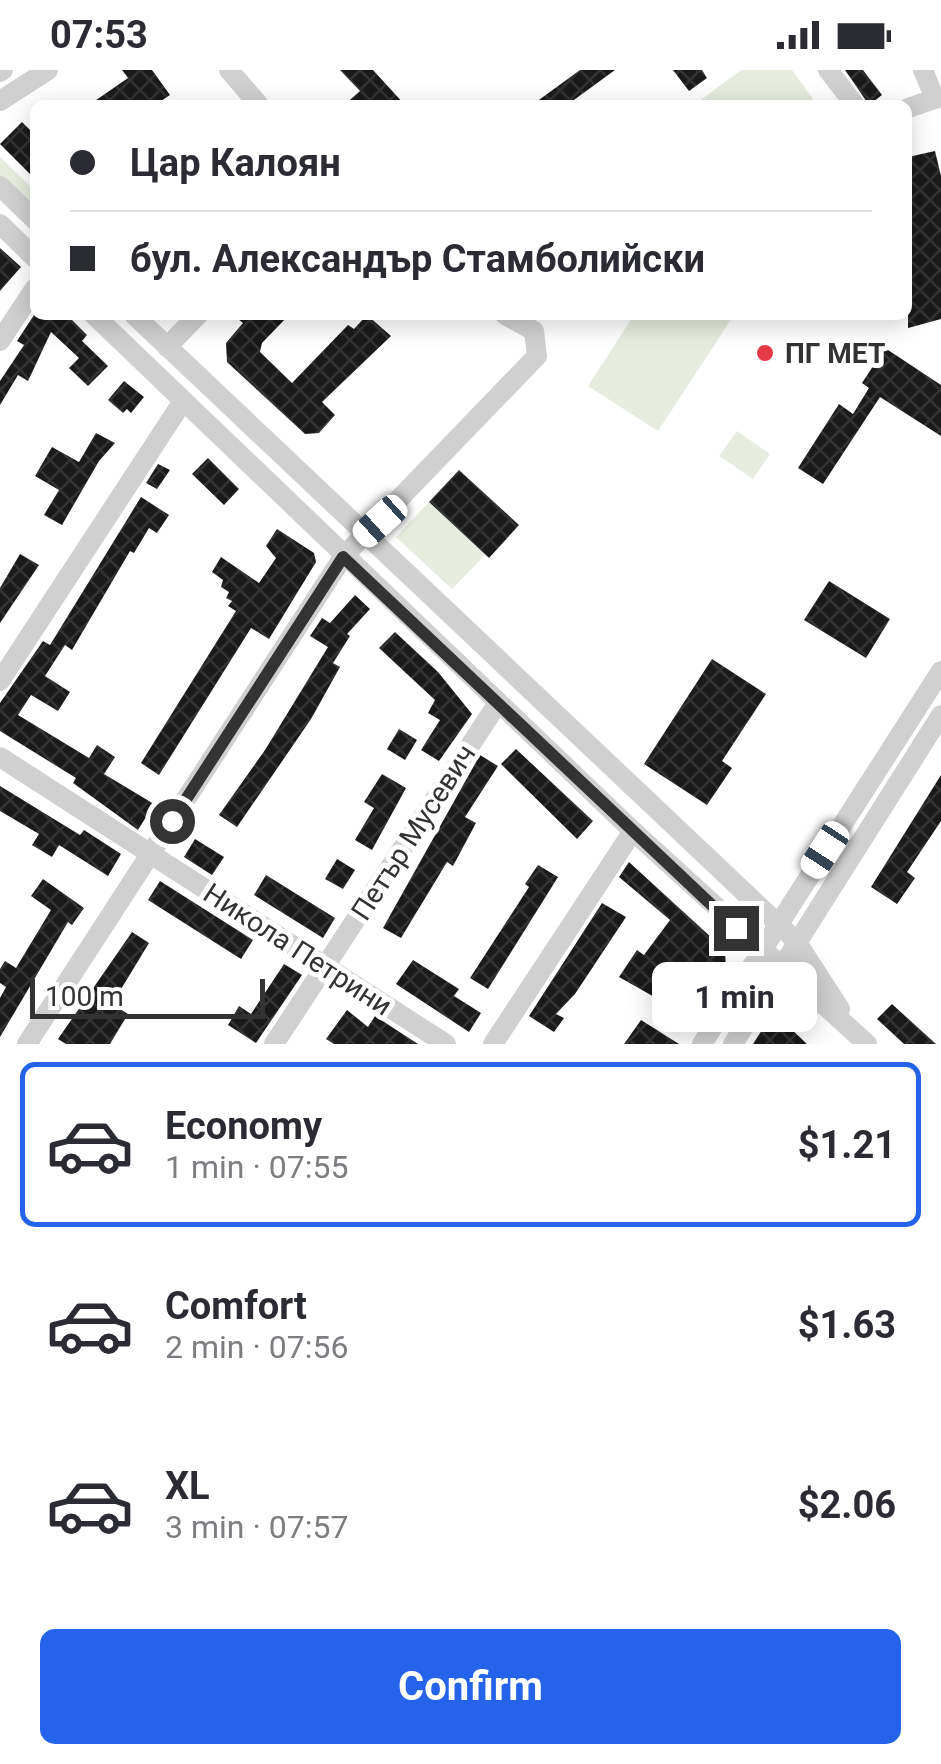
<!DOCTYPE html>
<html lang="en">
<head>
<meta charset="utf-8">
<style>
	body { margin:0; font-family:Roboto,sans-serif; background:#f7f7f7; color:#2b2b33; height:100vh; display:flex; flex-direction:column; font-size:38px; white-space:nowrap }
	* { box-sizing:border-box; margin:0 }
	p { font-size:32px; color:#7c7c81 }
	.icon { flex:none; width:55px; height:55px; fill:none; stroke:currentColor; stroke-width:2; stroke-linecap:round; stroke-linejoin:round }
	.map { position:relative; height:974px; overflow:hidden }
	.panel { display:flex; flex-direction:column; background:#fff; flex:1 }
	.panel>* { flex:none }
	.hud { position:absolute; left:30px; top:30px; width:882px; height:220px; border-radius:15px; box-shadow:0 5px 25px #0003; display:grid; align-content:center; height:220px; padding:0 40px; background:#fff }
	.scale { position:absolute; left:30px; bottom:25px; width:235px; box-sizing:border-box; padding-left:10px; border:5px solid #333; border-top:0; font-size:28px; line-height:35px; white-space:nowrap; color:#333; -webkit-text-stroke:8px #fff; paint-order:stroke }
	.end { position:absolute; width:45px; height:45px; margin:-22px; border:12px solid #333; background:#fff; box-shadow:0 0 0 5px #fff }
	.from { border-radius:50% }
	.bubble { position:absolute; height:70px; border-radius:15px; background:#fff; box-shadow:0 5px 25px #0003; font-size:32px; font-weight:700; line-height:70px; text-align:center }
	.car { position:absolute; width:30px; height:60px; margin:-30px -15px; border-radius:12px; box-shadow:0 0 8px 2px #0007; background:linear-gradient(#fff 24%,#345 0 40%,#fff 0 76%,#345 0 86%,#fff 0) }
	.hud b { display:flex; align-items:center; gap:35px; height:95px; font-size:38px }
	.hud b+b { border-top:2px solid #e1e1e2 }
	.hud i { width:25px; height:25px; background:#2b2b33 }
	ul { padding:18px 0 0; list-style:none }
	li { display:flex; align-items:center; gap:30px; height:165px; margin:0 20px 15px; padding:0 20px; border:5px solid transparent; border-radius:15px }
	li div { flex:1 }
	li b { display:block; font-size:38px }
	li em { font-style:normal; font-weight:700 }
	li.current { border-color:#2563eb }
	li>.icon { width:90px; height:90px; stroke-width:1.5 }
	.action { display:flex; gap:20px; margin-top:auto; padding:20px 40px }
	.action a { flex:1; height:115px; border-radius:15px; background:#2563eb; color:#fff; font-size:40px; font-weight:700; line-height:115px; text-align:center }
	.status { display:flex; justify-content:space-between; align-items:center; height:70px; padding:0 50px; background:#fff; direction:ltr }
	.status svg { height:28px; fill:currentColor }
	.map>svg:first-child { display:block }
	.green { fill:#e6ecdf }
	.building { fill:url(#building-cross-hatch) }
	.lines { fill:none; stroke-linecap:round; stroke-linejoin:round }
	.minor { stroke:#d0d0d0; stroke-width:20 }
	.route { stroke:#333; stroke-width:12 }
	.poi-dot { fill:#e63946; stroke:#fff; stroke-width:4 }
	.labels { text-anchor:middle; stroke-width:10; stroke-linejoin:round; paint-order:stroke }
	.poi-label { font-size:28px; font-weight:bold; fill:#333; stroke:#fff; text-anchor:start }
	.street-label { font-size:28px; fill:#333; stroke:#fff }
</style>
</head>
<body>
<div class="status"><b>07:53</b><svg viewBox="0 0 49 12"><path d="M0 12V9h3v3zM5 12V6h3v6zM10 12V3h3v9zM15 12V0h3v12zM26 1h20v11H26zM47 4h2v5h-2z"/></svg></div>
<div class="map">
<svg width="941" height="974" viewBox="0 0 941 974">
	<defs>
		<pattern id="building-cross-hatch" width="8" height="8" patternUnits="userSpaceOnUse" patternTransform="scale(2.5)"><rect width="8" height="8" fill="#1a1a1a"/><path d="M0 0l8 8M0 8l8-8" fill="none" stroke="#333"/></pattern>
	</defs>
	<rect width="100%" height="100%" fill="#fff"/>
	<g class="green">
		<polygon points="741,0 792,0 813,29 805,35 694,35"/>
		<polygon points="0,87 35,121 35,150 0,116"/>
		<polygon points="634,245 734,245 658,361 588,316"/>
		<polygon points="737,361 770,384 753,409 719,386"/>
		<polygon points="429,432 485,485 452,519 396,467"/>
	</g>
	<g class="building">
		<polygon points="122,0 152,0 170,25 155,35 89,35 128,8"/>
		<polygon points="340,0 373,0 405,35 344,35 360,21"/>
		<polygon points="580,0 615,0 567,35 532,35"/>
		<polygon points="673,0 702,0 707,8 689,21"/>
		<polygon points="845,0 863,0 882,25 869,35"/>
		<polygon points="22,52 35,65 35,109 0,74"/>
		<polygon points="935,81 941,106 941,249 908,258 908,87"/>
		<polygon points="0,178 21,197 0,221"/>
		<polygon points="34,245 67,245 87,265 82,271 108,296 88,316 69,298 79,288 51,262 28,311 18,305 0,335 0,311 24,275 17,271"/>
		<polygon points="233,245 289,245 262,273 260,282 292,313 348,255 354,259 367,245 391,266 322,332 335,345 319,363 305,364 227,292 226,273 243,253"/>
		<polygon points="885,278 941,315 941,366 880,327 823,414 798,398 839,334 853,344 869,318 862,313"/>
		<polygon points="124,311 144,327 131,343 127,339 123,343 108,330"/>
		<polygon points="96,363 115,373 99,391 62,455 44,445 59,420 35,406 52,377 79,392"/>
		<polygon points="208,388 239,419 224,435 192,404"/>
		<polygon points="158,394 170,400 157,419 146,413"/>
		<polygon points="459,400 519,455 489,488 429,432"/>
		<polygon points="141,427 169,445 157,463 149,458 134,483 130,481 72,580 65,575 45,606 70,622 58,641 31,625 18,645 89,688 97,675 115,687 104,704 154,734 138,760 73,713 76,708 0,661 0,633 43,571 50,575"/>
		<polygon points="277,459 314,483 316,492 269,569 251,558 159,705 141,693 236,541 228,536 232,531 226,528 229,522 221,517 223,510 212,502 221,487 259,513 276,488 266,476"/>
		<polygon points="20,484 39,495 0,553 0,518"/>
		<polygon points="829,511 890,549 866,588 804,550"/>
		<polygon points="355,525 370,539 347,564 350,566 333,593 340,597 311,649 237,757 219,745 265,680 328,577 310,566 322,548 330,553"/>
		<polygon points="395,562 438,602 472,644 439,691 421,680 440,650 428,643 435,630 379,578"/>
		<polygon points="712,589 766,624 722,691 732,698 707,735 644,694"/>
		<polygon points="399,659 417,670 405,690 387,679"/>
		<polygon points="516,679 593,751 577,769 501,694"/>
		<polygon points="480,685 498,696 465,747 476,753 453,796 447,792 401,868 383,858"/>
		<polygon points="382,704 406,718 372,780 355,770 374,738 364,732"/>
		<polygon points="941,705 941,751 907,802 915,808 897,834 871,817"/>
		<polygon points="0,716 80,765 84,760 121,784 108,806 59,775 52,787 32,775 39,764 0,741"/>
		<polygon points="195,769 224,787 212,805 184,787"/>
		<polygon points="337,789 355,800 343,819 325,809"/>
		<polygon points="629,792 725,880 726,900 695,950 619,907 637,880 644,885 670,850 619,807"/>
		<polygon points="538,795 558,807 488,919 470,908 529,817 525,814"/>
		<polygon points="266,805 335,848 323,868 254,825"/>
		<polygon points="43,809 84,838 72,855 68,852 0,967 0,928 6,917 0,913 0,899 5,891 16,898 51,840 31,826"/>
		<polygon points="160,811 253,870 241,889 148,830"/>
		<polygon points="602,833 626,847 575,924 556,944 564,948 554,962 529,946"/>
		<polygon points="132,862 149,873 112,934 128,944 110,974 66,974 58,969"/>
		<polygon points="413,890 459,919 454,926 481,943 469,962 396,914"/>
		<polygon points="284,894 302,905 256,973 228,955 239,936 251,944"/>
		<polygon points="892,934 936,974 904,974 877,949"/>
		<polygon points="347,940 368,957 375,946 418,974 334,974 326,969"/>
		<polygon points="641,950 679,974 624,974"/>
		<polygon points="788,956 807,974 753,974 762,960"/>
	</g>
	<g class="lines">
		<g class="minor">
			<polyline points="229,0 259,35"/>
			<polyline points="828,0 855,35"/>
			<polyline points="923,0 935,29"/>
			<polyline points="0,2 3,0"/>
			<polyline points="0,31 48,0"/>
			<polyline points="908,38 941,27"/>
			<polyline points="0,116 35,150"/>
			<polyline points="0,154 35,188"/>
			<polyline points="94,245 633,761 867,974"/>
			<polyline points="134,245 796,871 840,939"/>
			<polyline points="0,271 35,218"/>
			<polyline points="167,277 198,245"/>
			<polyline points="0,611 183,331"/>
			<polyline points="0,687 446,974"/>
			<polyline points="27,974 343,487 537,286 534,261 505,245"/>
			<polyline points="274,974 498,633"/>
			<polyline points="493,974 633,761"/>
			<polyline points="702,974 941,601"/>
			<polyline points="733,974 941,645"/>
		</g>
	</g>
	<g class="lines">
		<polyline class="route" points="172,751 343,487 736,858"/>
	</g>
	<circle class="poi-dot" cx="765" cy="283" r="10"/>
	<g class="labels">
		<g class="poi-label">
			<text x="785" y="293">ПГ МЕТ</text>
		</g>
		<g class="street-label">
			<text transform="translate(413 762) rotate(-57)" y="10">Петър Мусевич</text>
			<text transform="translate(298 879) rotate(33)" y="10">Никола Петрини</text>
		</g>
	</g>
</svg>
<div class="scale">100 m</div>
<i class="end from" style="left:172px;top:751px"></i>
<i class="end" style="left:736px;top:858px"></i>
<div class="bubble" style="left:652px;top:892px;width:165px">1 min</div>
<i class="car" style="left:380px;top:451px;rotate:228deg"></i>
<i class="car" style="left:825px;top:780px;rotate:213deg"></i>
<div class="hud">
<b><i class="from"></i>Цар Калоян</b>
<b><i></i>бул. Александър Стамболийски</b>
</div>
</div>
<section class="panel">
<ul>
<li class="current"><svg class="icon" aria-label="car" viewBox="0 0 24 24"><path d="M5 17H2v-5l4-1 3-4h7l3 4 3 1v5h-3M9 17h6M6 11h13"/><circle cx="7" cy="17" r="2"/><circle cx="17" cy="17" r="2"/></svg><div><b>Economy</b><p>1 min · 07:55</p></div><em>$1.21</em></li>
<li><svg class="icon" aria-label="car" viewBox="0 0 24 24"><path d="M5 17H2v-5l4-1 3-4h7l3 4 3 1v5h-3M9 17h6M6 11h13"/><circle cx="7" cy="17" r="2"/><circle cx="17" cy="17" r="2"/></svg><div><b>Comfort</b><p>2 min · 07:56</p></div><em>$1.63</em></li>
<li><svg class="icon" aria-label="car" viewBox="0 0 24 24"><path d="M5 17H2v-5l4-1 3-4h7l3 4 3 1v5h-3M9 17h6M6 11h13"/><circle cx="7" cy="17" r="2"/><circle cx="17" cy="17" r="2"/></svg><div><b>XL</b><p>3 min · 07:57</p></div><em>$2.06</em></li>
</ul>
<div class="action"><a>Confirm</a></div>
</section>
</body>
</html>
